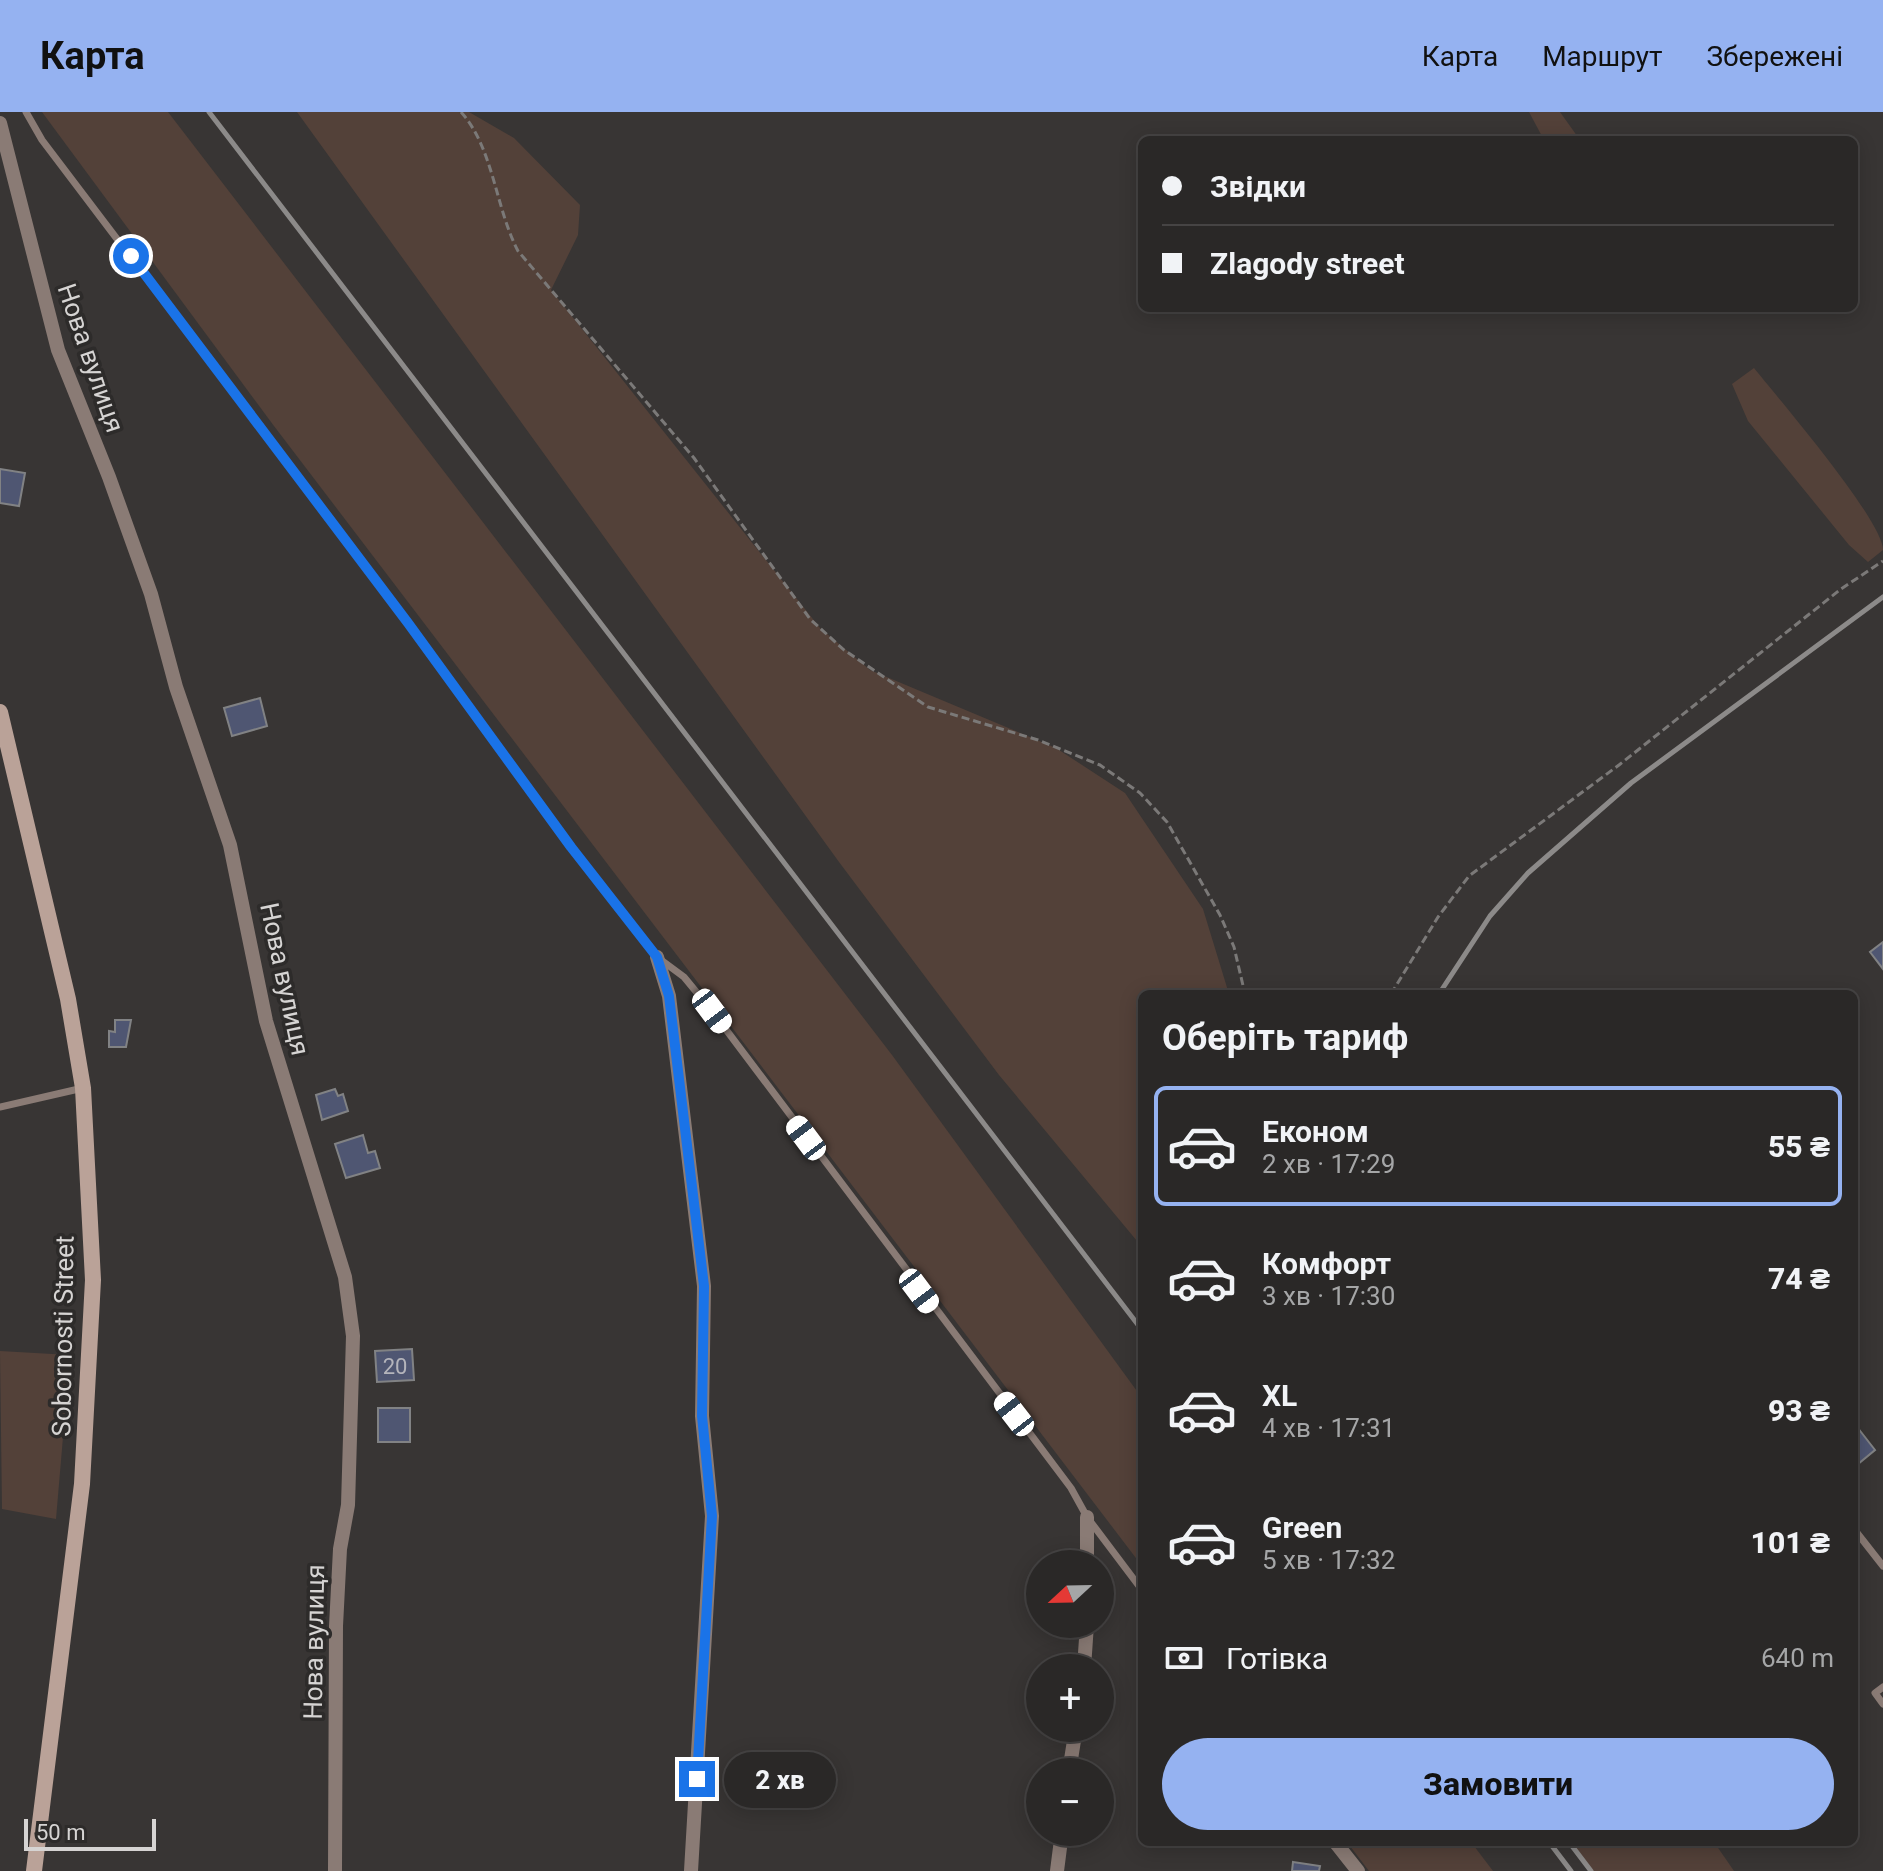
<!DOCTYPE html>
<html lang="uk">
<head>
<meta charset="utf-8">
<style>
	body { margin:0; font-family:Roboto,sans-serif; background:#32302f; color:#f1f3f6; height:100vh; display:flex; flex-direction:column; font-size:30px; white-space:nowrap }
	* { box-sizing:border-box; margin:0 }
	p { font-size:26px; color:#a5a6a7 }
	.icon { flex:none; width:44px; height:44px; fill:none; stroke:currentColor; stroke-width:2; stroke-linecap:round; stroke-linejoin:round }
	.map { position:relative; flex:1; overflow:hidden }
	.side { position:absolute; left:1138px; top:878px; width:720px; height:856px; display:flex; flex-direction:column; background:#2a2827; border-radius:12px; box-shadow:0 4px 20px #0003,0 0 0 2px #464444 }
	.side>* { flex:none }
	.guide { position:absolute; left:1138px; top:24px; width:720px; height:176px; border-radius:12px; box-shadow:0 4px 20px #0003,0 0 0 2px #464444; display:grid; align-content:center; height:176px; padding:0 24px; background:#2a2827 }
	.needle { width:52px; rotate:248deg }
	.tools { position:absolute; left:1026px; top:1438px; display:grid; gap:16px }
	.tools a { display:grid; place-items:center; width:88px; height:88px; border-radius:50%; background:#2a2827; box-shadow:0 4px 20px #0003,0 0 0 2px #464444; font-size:40px }
	.scale { position:absolute; left:24px; bottom:20px; width:132px; box-sizing:border-box; padding-left:8px; border:4px solid #d6d4d3; border-top:0; font-size:22px; line-height:28px; white-space:nowrap; color:#d6d4d3; -webkit-text-stroke:6px #2d2b2a; paint-order:stroke }
	.end { position:absolute; width:36px; height:36px; margin:-18px; border:10px solid #1a73e8; background:#fff; box-shadow:0 0 0 4px #fff }
	.from { border-radius:50% }
	.bubble { position:absolute; height:56px; border-radius:28px; background:#2a2827; box-shadow:0 4px 20px #0003,0 0 0 2px #464444; font-size:26px; font-weight:800; line-height:56px; text-align:center }
	.car { position:absolute; width:24px; height:48px; margin:-24px -12px; border-radius:10px; box-shadow:0 0 6px 2px #0007; background:linear-gradient(#fff 24%,#345 0 40%,#fff 0 76%,#345 0 86%,#fff 0) }
	.guide b { display:flex; align-items:center; gap:28px; height:76px; font-size:30px }
	.guide b+b { border-top:2px solid #464444 }
	.guide i { width:20px; height:20px; background:#f1f3f6 }
	ul { padding:0; list-style:none }
	li { display:flex; align-items:center; gap:24px; height:120px; margin:0 16px 12px; padding:0 8px; border:4px solid transparent; border-radius:12px }
	li div { flex:1 }
	li b { display:block; font-size:30px }
	li em { font-style:normal; font-weight:800 }
	li.active { border-color:#95b2f1 }
	li>.icon { width:72px; height:72px; stroke-width:1.5 }
	h2 { padding:0 24px; font-size:36px; line-height:96px }
	.pay { display:flex; align-items:center; gap:20px; height:88px; padding:0 24px; font-size:30px }
	.pay p { margin-inline-start:auto }
	.button { display:flex; gap:16px; margin-top:auto; padding:16px 24px }
	.button a { flex:1; height:92px; border-radius:48px; background:#95b2f1; color:#111; font-size:32px; font-weight:800; line-height:92px; text-align:center }
	header { display:flex; align-items:center; gap:48px; box-sizing:border-box; height:112px; padding:0 40px; background:#95b2f1; color:#111 }
	header strong { font-size:38px }
	nav { display:flex; gap:44px; margin-inline-start:auto; font-size:28px }
	.map>svg:first-child { display:block }
	.green { fill:#534139 }
	.building { fill:#4f5672; stroke:#818284; stroke-width:2 }
	.lines { fill:none; stroke-linecap:round; stroke-linejoin:round }
	.path { stroke:#7b7978; stroke-width:3; stroke-dasharray:8 4; stroke-linecap:butt }
	.lane { stroke:#8a7b75; stroke-width:7 }
	.street { stroke:#8a7b75; stroke-width:14 }
	.secondary { stroke:#baa298; stroke-width:16 }
	.rail { stroke:#8c8a89; stroke-width:5 }
	.route { stroke:#1a73e8; stroke-width:10 }
	.labels { text-anchor:middle; stroke-width:7; stroke-linejoin:round; paint-order:stroke }
	.number-label { font-size:22px; fill:#b4b4bb }
	.street-label { font-size:26px; fill:#d6d4d3; stroke:#2d2b2a }
</style>
</head>
<body>
<header>
<strong>Карта</strong>
<nav><a>Карта</a><a>Маршрут</a><a>Збережені</a></nav>
</header>
<div class="map">
<svg width="1883" height="1759" viewBox="0 0 1883 1759">
	<rect width="100%" height="100%" fill="#383534"/>
	<g class="green">
		<polygon points="42,0 168,0 892,943 1142,1286 1142,1454 274,314"/>
		<polygon points="297,0 469,0 514,26 580,93 578,123 551,178 820,516 870,558 1056,636 1125,681 1203,797 1229,882 1142,882 1142,1135 999,963 839,750"/>
		<polygon points="1529,0 1560,0 1580,28 1544,28"/>
		<path d="M1754,256C1778,286 1883,408 1883,438L1868,450L1849,433L1748,309L1732,272Z"/>
		<polygon points="0,1239 70,1243 56,1407 2,1397"/>
		<polygon points="1347,1730 1471,1730 1493,1759 1369,1759"/>
		<polygon points="1570,1730 1714,1730 1734,1759 1593,1759"/>
	</g>
	<g class="building">
		<polygon points="0,357 25,361 19,394 0,391"/>
		<polygon points="260,586 267,614 232,624 224,596"/>
		<polygon points="1883,830 1883,857 1870,840"/>
		<polygon points="115,908 131,908 126,935 109,935 109,919 115,920"/>
		<polygon points="335,977 338,984 343,982 348,999 322,1008 316,983"/>
		<polygon points="363,1023 368,1041 375,1039 380,1056 346,1066 335,1032"/>
		<polygon points="412,1237 414,1268 377,1270 375,1239"/>
		<rect x="378" y="1296" width="32" height="34"/>
		<polygon points="1854,1311 1875,1338 1858,1352 1854,1347"/>
		<polygon points="1293,1750 1320,1754 1319,1759 1292,1759"/>
	</g>
	<g class="lines">
		<g class="path">
			<path d="M461,0C494,37 495,95 518,139L694,346L810,507L844,538L928,595L1038,628L1100,653L1140,681L1167,710L1220,803L1234,835L1245,882"/>
			<polyline points="1391,882 1438,805 1469,764 1619,653 1841,477 1883,449"/>
		</g>
		<g class="lane">
			<polyline points="26,0 42,28 408,511 571,735 657,845 684,865 712,899 1071,1376 1087,1405 1142,1478"/>
			<polyline points="0,995 83,976"/>
			<polyline points="1854,1417 1883,1454"/>
			<polyline points="1883,1575 1875,1581 1883,1592"/>
		</g>
		<g class="street">
			<polyline points="0,11 58,238 109,365 151,482 176,575 230,733 266,909 345,1165 353,1224 348,1393 340,1437 336,1514 335,1759"/>
			<polyline points="657,845 669,884 704,1174 702,1304 712,1404 691,1759"/>
			<polyline points="1087,1452 1087,1405"/>
			<polyline points="1084,1556 1087,1512"/>
			<polyline points="1069,1660 1076,1616"/>
			<polyline points="1335,1730 1358,1759"/>
			<polyline points="1057,1759 1062,1720"/>
		</g>
		<polyline class="secondary" points="0,600 68,887 83,976 93,1168 82,1372 34,1759"/>
		<g class="rail">
			<polyline points="209,0 1142,1218"/>
			<polyline points="1439,882 1490,804 1528,761 1631,671 1883,485"/>
			<polyline points="1549,1730 1571,1759"/>
			<polyline points="1569,1730 1591,1759"/>
		</g>
	</g>
	<g class="lines">
		<polyline class="route" points="131,144 408,511 571,735 657,845 669,884 704,1174 702,1304 712,1404 697,1667"/>
	</g>
	<g class="labels">
		<g class="number-label">
			<text x="395" y="1262">20</text>
		</g>
		<g class="street-label">
			<text transform="translate(91 246) rotate(71)" y="9">Нова вулиця</text>
			<text transform="translate(285 867) rotate(78)" y="9">Нова вулиця</text>
			<text transform="translate(63 1224) rotate(-89)" y="9">Sobornosti Street</text>
			<text transform="translate(314 1530) rotate(-89)" y="9">Нова вулиця</text>
		</g>
	</g>
</svg>
<div class="tools">
<a><svg class="needle" viewBox="-14 -14 28 28"><path d="M0-13l5 13h-10z" fill="#e53935"/><path d="M0 13l5-13h-10z" fill="#a5a6a7"/></svg></a>
<a>+</a>
<a>−</a>
</div>
<div class="scale">50 m</div>
<i class="end from" style="left:131px;top:144px"></i>
<i class="end" style="left:697px;top:1667px"></i>
<div class="bubble" style="left:724px;top:1640px;width:112px">2 хв</div>
<i class="car" style="left:712px;top:899px;rotate:143deg"></i>
<i class="car" style="left:806px;top:1026px;rotate:323deg"></i>
<i class="car" style="left:919px;top:1179px;rotate:143deg"></i>
<i class="car" style="left:1014px;top:1302px;rotate:322deg"></i>
<div class="guide">
<b><i class="from"></i>Звідки</b>
<b><i></i>Zlagody street</b>
</div>
<section class="side">
<h2>Оберіть тариф</h2>
<ul>
<li class="active"><svg class="icon" aria-label="car" viewBox="0 0 24 24"><path d="M5 17H2v-5l4-1 3-4h7l3 4 3 1v5h-3M9 17h6M6 11h13"/><circle cx="7" cy="17" r="2"/><circle cx="17" cy="17" r="2"/></svg><div><b>Економ</b><p>2 хв · 17:29</p></div><em>55 ₴</em></li>
<li><svg class="icon" aria-label="car" viewBox="0 0 24 24"><path d="M5 17H2v-5l4-1 3-4h7l3 4 3 1v5h-3M9 17h6M6 11h13"/><circle cx="7" cy="17" r="2"/><circle cx="17" cy="17" r="2"/></svg><div><b>Комфорт</b><p>3 хв · 17:30</p></div><em>74 ₴</em></li>
<li><svg class="icon" aria-label="car" viewBox="0 0 24 24"><path d="M5 17H2v-5l4-1 3-4h7l3 4 3 1v5h-3M9 17h6M6 11h13"/><circle cx="7" cy="17" r="2"/><circle cx="17" cy="17" r="2"/></svg><div><b>XL</b><p>4 хв · 17:31</p></div><em>93 ₴</em></li>
<li><svg class="icon" aria-label="car" viewBox="0 0 24 24"><path d="M5 17H2v-5l4-1 3-4h7l3 4 3 1v5h-3M9 17h6M6 11h13"/><circle cx="7" cy="17" r="2"/><circle cx="17" cy="17" r="2"/></svg><div><b>Green</b><p>5 хв · 17:32</p></div><em>101 ₴</em></li>
</ul>
<div class="pay"><svg class="icon" aria-label="cash" viewBox="0 0 24 24"><path d="M3 7h18v10H3z"/><circle cx="12" cy="12" r="2"/></svg>Готівка<p>640 m</p></div>
<div class="button"><a>Замовити</a></div>
</section>
</div>
</body>
</html>
